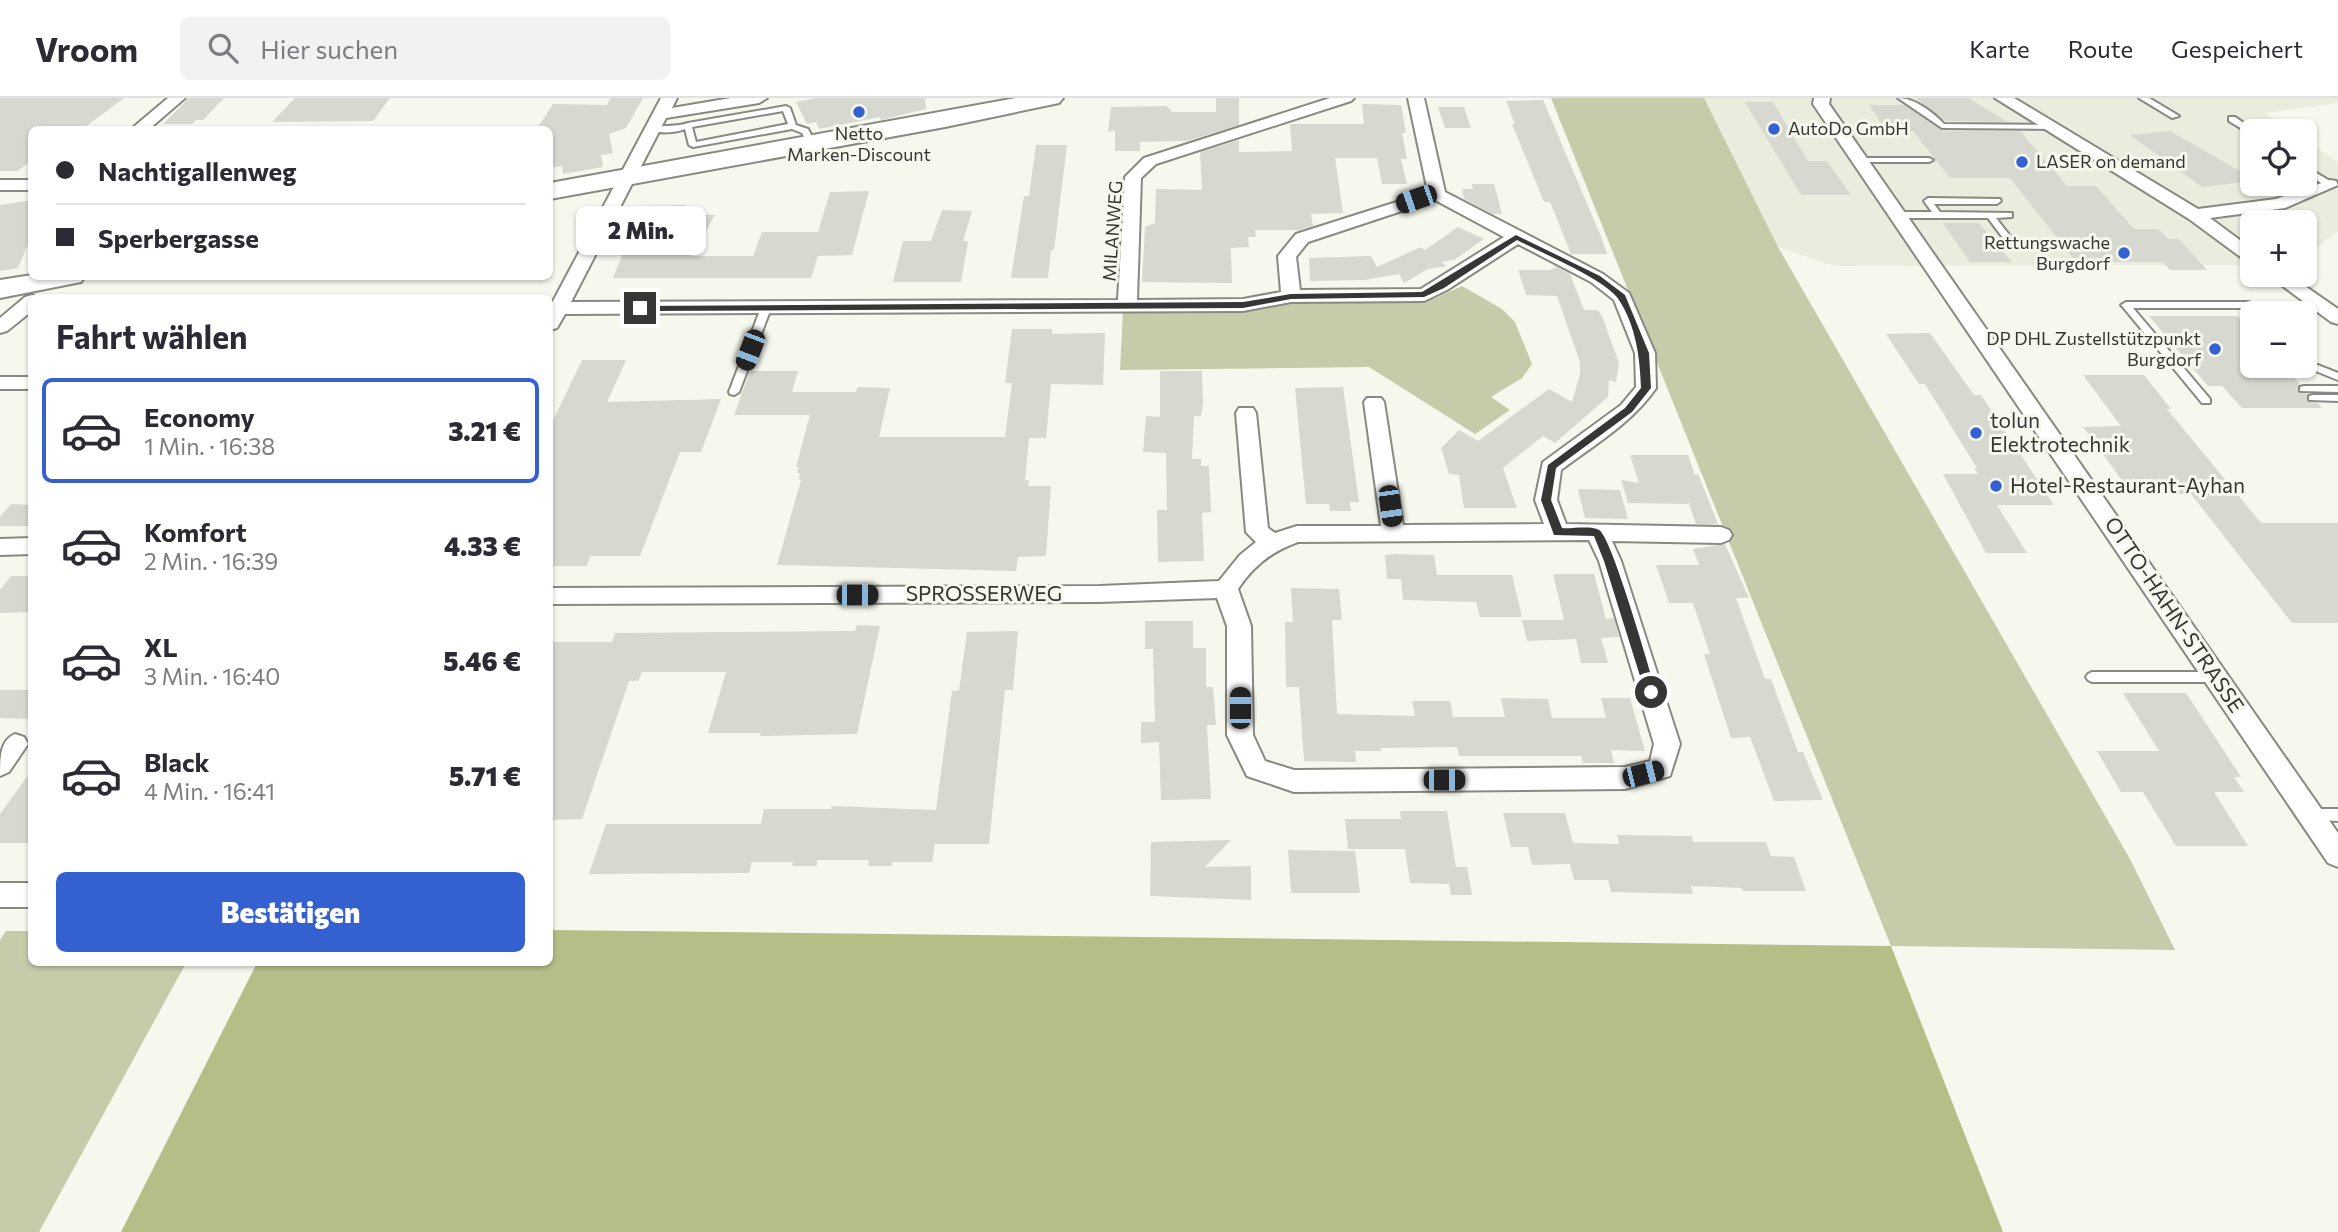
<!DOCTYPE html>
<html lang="de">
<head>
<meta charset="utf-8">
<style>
	body { margin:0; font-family:Commissioner,sans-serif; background:#f2f2f3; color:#2b2b33; height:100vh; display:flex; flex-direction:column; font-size:26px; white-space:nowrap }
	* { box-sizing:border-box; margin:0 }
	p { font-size:23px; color:#7c7c81 }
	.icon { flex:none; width:38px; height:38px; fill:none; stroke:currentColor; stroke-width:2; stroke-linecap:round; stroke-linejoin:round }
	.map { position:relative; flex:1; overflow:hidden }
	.details { position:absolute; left:28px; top:196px; width:525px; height:672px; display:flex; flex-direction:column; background:#fff; border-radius:10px; box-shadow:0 2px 5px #0004 }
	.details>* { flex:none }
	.banner { position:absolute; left:28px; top:28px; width:525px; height:154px; border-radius:10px; box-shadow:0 2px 5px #0004; display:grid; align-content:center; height:154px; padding:0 28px; background:#fff }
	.controls { position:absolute; left:2240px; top:21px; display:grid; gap:14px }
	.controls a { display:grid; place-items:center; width:77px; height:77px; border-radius:10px; background:#fff; box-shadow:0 2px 5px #0004; font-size:35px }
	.end { position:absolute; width:32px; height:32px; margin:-16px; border:9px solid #363734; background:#fff; box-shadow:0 0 0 4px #fff }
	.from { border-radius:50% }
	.bubble { position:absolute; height:49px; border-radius:10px; background:#fff; box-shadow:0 2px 5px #0004; font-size:23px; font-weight:800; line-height:49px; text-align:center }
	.car { position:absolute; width:21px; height:42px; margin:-21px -10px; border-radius:9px; box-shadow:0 0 5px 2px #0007; background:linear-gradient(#222 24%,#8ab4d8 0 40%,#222 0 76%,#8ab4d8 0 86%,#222 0) }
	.banner b { display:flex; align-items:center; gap:24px; height:66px; font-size:26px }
	.banner b+b { border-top:2px solid #e1e1e2 }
	.banner i { width:18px; height:18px; background:#2b2b33 }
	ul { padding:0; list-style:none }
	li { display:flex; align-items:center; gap:21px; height:105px; margin:0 14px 10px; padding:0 14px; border:4px solid transparent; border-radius:10px }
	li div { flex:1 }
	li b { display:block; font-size:26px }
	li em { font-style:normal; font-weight:800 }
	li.active { border-color:#3460d0 }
	li>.icon { width:63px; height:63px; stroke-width:1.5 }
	h2 { padding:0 28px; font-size:32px; line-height:84px }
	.button { display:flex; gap:14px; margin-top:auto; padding:14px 28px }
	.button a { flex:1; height:80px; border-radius:10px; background:#3460d0; color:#fff; font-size:28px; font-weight:800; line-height:80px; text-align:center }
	header { display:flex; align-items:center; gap:42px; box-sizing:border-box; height:98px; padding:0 35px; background:#fff; border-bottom:2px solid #e1e1e2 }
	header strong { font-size:33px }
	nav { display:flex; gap:38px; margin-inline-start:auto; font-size:24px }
	.search { width:490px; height:63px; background:#f2f2f3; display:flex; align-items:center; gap:18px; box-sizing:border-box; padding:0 24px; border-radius:10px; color:#7c7c81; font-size:26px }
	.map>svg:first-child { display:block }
	.built { fill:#eaeddd }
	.green { fill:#c6ccaa }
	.forest { fill:#b6be88 }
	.building { fill:#d7d8cf }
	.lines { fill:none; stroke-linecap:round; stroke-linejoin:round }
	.service-casing { stroke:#888a81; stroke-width:4 }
	.minor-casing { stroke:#888a81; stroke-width:4 }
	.primary-casing { stroke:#888a81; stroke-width:4 }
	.service { fill:#fff; fill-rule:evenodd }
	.minor { fill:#fff; fill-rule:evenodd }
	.primary { fill:#fff; fill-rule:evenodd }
	.route { fill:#363734 }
	.poi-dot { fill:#3460d0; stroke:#f6f8ee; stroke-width:2.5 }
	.labels { text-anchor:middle; stroke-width:6; stroke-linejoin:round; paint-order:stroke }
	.far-poi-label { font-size:18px; fill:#363734; stroke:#f6f8ee; text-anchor:start }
	.far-street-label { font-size:18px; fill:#363734; stroke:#f6f8ee }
	.poi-label { font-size:21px; fill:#363734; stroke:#f6f8ee; text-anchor:start }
	.street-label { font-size:21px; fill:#363734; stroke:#f6f8ee }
</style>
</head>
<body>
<header>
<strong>Vroom</strong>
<div class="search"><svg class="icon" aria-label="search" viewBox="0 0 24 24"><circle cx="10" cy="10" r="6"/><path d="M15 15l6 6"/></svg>Hier suchen</div>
<nav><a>Karte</a><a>Route</a><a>Gespeichert</a></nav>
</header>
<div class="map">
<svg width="2338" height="1134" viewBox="0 0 2338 1134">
	<rect width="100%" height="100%" fill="#f6f8ee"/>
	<polygon class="built" points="1704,0 2338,0 2338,5 2265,15 2291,33 2252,33 2252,86 2305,86 2305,42 2338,64 2338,133 2305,159 2305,124 2252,124 2252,167 1834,168 1778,149"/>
	<g class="green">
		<polygon points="1551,0 1704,0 1778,149 2130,761 2175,852 1891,848"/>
		<polygon points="1462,188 1502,211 1515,224 1532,266 1522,280 1491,299 1510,312 1475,336 1369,269 1120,272 1123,213 1250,212 1267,205 1296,203 1433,201"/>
		<polygon points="6,833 31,833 32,864 186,865 39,1134 0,1134 0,842"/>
	</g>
	<polygon class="forest" points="550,832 1891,848 2003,1134 121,1134 257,865 550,864"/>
	<g class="building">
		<polygon points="0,0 124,0 81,32 32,32 32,62 18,73 0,73"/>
		<polygon points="189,0 224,0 203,22 196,22 192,26 163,26"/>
		<polygon points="295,0 390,0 373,23 272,24"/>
		<polygon points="611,0 643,0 626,30 609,36 613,55 601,57 603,69 563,76 562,68 550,70 550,32 536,32 553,6 607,7"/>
		<polygon points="817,0 925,0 926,11 881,22 880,19 819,31 816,24 807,26 796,4"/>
		<polygon points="1216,0 1239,0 1239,27 1187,43 1140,44 1140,53 1115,53 1115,32 1108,34 1111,9 1167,8 1172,14 1216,14"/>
		<polygon points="1916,0 1968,0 2008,24 1945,23"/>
		<polygon points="1543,2 1600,136 1607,156 1571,156 1550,104 1544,104 1512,26 1515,26 1506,3"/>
		<polygon points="1745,4 1773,4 1808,63 1827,63 1851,97 1801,97"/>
		<polygon points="1362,6 1401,7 1406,35 1402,35 1407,61 1401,61 1407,86 1382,86 1377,60 1335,60 1343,115 1311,116 1313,128 1300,132 1255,132 1256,139 1248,139 1249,149 1231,150 1232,185 1142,184 1145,129 1155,125 1156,91 1202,92 1200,54 1239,42 1239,54 1292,53 1290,26 1364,26"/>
		<polygon points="1869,7 1904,7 1942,33 2020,33 2067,88 2096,88 2134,131 2158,131 2168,141 2179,141 2207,172 2170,172 2163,164 2076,164 2010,80 1950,80 1913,33 1886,33"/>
		<polygon points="1438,9 1464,9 1471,30 1445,30"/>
		<polygon points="2170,33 2252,80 2252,83 2202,89 2130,37"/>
		<polygon points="1036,47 1067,47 1054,152 1051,152 1048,180 1011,180 1024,98 1029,98"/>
		<polygon points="1472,86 1494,86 1502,116 1493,116 1464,101 1462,91 1473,91"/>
		<polygon points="869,93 852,157 818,158 811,180 613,180 642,108 686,107 683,116 715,117 691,158 753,158 762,134 818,134 830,94"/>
		<polygon points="32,102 32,147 27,148 18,170 0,173 0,107"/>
		<polygon points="942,112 972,113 963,143 968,143 961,184 893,184 903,143 931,143"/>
		<polygon points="1943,125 1979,125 2012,164 1970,164"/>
		<polygon points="1458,129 1484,141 1454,162 1441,164 1447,168 1428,171 1404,185 1399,176 1364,182 1310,183 1309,160 1371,158 1377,169 1421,149 1425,152"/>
		<polygon points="1557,169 1570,176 1584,212 1598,212 1602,218 1619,265 1616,284 1609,282 1608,299 1555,345 1543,338 1503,370 1517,410 1464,410 1459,377 1449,376 1441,350 1459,332 1478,343 1549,291 1572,304 1580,276 1580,264 1557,198 1526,197 1518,172 1550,172"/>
		<polygon points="2149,218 2237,218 2252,234 2252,268 2283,268 2300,286 2298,295 2308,296 2307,304 2318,305 2322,310 2242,310 2222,288 2208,288"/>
		<polygon points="1012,231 1052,231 1052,236 1105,235 1103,287 1051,286 1046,340 1029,340 1025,382 1029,382 1028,388 1051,388 1046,458 1018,459 1016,473 777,467 801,382 799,382 800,375 797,375 799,369 796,369 810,317 734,317 750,273 798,273 792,294 856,294 858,289 890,290 879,339 1005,339 1012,285 1005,285"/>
		<polygon points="1930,235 1974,297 1981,297 2054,407 1997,407 2027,455 1986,455 1943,376 1978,376 1974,370 1977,370 1925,286 1919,286 1886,236"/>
		<polygon points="582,262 626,262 607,304 721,301 701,354 680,354 640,458 590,458 587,468 550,468 550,329"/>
		<polygon points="1160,273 1202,273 1203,307 1201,318 1194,318 1192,361 1201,361 1201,368 1209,368 1211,414 1202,415 1204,463 1158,464 1157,412 1167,412 1166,355 1143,354 1146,318 1160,319"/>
		<polygon points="2083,277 2144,277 2171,311 2167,311 2261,425 2338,425 2338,525 2292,525 2191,396 2132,396 2083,329 2121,328"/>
		<polygon points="1343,289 1359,404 1350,404 1351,413 1330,413 1329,406 1306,406 1295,290"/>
		<polygon points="1630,357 1688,357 1695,377 1698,376 1718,426 1696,426 1688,403 1688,406 1628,405 1621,382 1639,385"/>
		<polygon points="1578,391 1620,392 1628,421 1585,420"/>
		<polygon points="11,406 32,407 32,428 0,428 0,419"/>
		<polygon points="1725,446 1749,500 1736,500 1765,581 1771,581 1798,654 1803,654 1823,702 1774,703 1750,639 1731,640 1704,556 1710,556 1693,505 1669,505 1656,467 1699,467 1693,451"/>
		<polygon points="1395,456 1434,457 1437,477 1512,477 1522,519 1480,519 1476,504 1403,502 1401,481 1387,481 1385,457"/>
		<polygon points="1553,476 1594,476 1606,521 1614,520 1619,539 1601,540 1608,565 1581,565 1576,541 1527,543 1522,522 1564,522"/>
		<polygon points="11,478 32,478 32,514 0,515 0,492"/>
		<polygon points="1291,490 1339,491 1342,522 1332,522 1337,616 1415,618 1412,603 1450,603 1453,619 1505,619 1501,600 1548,601 1552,620 1606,620 1601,600 1630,600 1645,653 1611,652 1614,665 1583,665 1581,658 1459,658 1457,649 1381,650 1381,653 1355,653 1356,664 1304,663 1299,589 1286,589 1285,524 1293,524"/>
		<polygon points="1145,523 1193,523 1193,550 1206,550 1206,589 1213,589 1216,627 1207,627 1211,701 1161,702 1159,644 1141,645 1141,624 1155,624 1153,551 1145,551"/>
		<polygon points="857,527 880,528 857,636 760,638 761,635 708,635 726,574 642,574 638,583 629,583 582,721 550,722 550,544 612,544 615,535 855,533"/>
		<polygon points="1018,533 1013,592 1005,592 989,746 935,746 932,764 892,764 892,768 868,768 869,762 817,762 817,768 792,768 793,764 752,764 749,775 589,776 606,726 761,726 764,711 831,711 831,708 936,712 952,593 959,592 967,534"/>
		<polygon points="0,592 32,592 32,621 0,620"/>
		<polygon points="2123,595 2186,595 2241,679 2234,679 2244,694 2214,694 2248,748 2176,748 2143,694 2121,694 2097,653 2159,653"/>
		<polygon points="32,672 32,745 0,745 0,716"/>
		<polygon points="1400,713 1447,713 1456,769 1467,769 1472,797 1451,797 1449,786 1410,785 1405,751 1348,751 1345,721 1401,721"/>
		<polygon points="1503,715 1565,715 1573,745 1619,746 1617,737 1692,738 1693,744 1766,744 1771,758 1794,759 1806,793 1743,793 1742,790 1691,788 1693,796 1611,794 1608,782 1574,782 1570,766 1532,767 1528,749 1511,749"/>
		<polygon points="1231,742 1205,769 1251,768 1251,802 1150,798 1151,744"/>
		<polygon points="1288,752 1355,753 1360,795 1291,795"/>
	</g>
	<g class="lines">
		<g class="service-casing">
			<g id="service">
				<path d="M1898,0C1914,0 1933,14 1944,26L2052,27L2056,29L2052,31L1942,30Z"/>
				<polygon points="2139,0 2149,0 2179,18 2172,20"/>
				<path d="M786,8L790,10L796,27L808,31L816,46L815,48H809L802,35L792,31L693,49L689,47L685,31C676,35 657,36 649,31C659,26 674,30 688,25ZM783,13L788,26L696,44L692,29Z"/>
				<polygon points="2229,19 2235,19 2255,33 2252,33 2252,37 2229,23"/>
				<polygon points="1857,60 1929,60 1933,62 1929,64 1857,64"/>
				<polygon points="2305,68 2333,85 2333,89 2327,89 2305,74"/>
				<polygon points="1928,100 2000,101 2001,103 1997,106 1934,106 1940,114 2012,115 2012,119 1996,120 2010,138 2003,140 1988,120 1898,120 1894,117 1898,114 1932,114 1924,103"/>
				<polygon points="2126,204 2249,204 2262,215 2252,216 2247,210 2133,210 2210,301 2210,305 2202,305 2123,209 2121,207"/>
				<polygon points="766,207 771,210 739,294 734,297 730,296 729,294 761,210"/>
				<polygon points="2305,262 2338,275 2338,282 2303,268 2305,268"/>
				<polygon points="2304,288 2338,288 2338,294 2300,293 2300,289"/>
				<polygon points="2313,297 2338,297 2338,303 2309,302 2309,298"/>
				<polygon points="2092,574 2216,574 2220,576 2222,579 2220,582 2216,584 2092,584 2088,582 2086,579 2088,576"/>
				<polygon points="2310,711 2338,711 2338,723 2305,721 2303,717 2305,713"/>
			</g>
		</g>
		<g class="minor-casing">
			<g id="minor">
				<polygon points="168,0 185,0 148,32 130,32"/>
				<path d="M661,0H677L672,10L731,0H767L759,5L666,20L571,204L1118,202L1125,79L1144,60L1330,0H1354L1351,3L1156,66L1141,80L1137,202L1243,201L1281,194L1278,158L1296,136L1428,94L1408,0H1424L1445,94L1603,176L1629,195L1655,255L1656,290C1632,325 1594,347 1561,372L1557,402L1566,426L1721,429L1729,432L1732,437L1729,442L1721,445L1612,443L1621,463L1680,646L1670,678L1625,691L1294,694L1247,678L1227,637V528L1217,500L1099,504L550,506V490L1099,488L1219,483L1240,457L1256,444L1246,434L1236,315L1239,310H1253L1256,315L1268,430L1275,435L1297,428H1381L1364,304L1367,300H1381L1384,304L1403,427L1544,426L1535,402L1543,364L1621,307L1636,289L1635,255L1614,202L1591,184L1518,146L1447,192L1424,203L1291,204L1243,213L565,216L557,230L550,232V209ZM1435,102L1504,139L1421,191L1300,192L1296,159L1308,144ZM1589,442L1599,463L1654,646L1650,663L1625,669L1294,672L1265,663L1253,637L1251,528L1238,491C1253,468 1272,453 1298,444Z"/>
				<polygon points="1814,0 1830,0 1829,6 2338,735 2338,769 2328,765 1813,6"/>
				<polygon points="1995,0 2014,0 2198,111 2276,101 2330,82 2336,83 2338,87 2285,110 2210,120 2252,151 2252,164 2246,163 2189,121"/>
				<rect x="0" y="82" width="32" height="10"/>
				<polygon points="2268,177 2289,177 2338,211 2338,226 2331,224"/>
				<polygon points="32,197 39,200 32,200 32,213 7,233 0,235 0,220 25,199"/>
				<rect x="0" y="279" width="32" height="12"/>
				<polygon points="32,440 32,456 0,457 0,441"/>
				<path d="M15,636L24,639L28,646L9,674L0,678C0,660 0,642 15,636Z"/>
				<rect x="0" y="785" width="32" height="24"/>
			</g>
		</g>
		<g class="primary-casing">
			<g id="primary">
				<polygon points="1016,0 1063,0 1059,5 945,29 550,101 550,85"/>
				<polygon points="32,177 32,178 85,178 81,184 0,200 0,182"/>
			</g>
		</g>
		<use href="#service" class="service"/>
		<use href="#minor" class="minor"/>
		<use href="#primary" class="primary"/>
	</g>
	<path class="route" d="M1516,137L1600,178L1625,197L1649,255L1651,290L1632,314L1556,370L1551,402L1562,430C1571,431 1591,427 1599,432C1611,437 1650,573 1656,594L1651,598L1645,594L1604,463L1594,438L1554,437L1541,402L1548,367L1625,310L1641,290C1640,260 1636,228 1619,202C1607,182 1539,154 1517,142L1444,190L1424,199L1291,201L1243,210L640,213L635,210L640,208L1243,204L1291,196L1422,194Z"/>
	<g class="poi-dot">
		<circle cx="859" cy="14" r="7"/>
		<circle cx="1774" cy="31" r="7"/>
		<circle cx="2022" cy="64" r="7"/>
		<circle cx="2124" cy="155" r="7"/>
		<circle cx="2215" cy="251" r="7"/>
		<circle cx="1976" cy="335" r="7"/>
		<circle cx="1996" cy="388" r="7"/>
	</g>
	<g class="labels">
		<g class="far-poi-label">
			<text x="1788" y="37">AutoDo GmbH</text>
			<text x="859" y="42" text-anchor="middle">Netto<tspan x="859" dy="21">Marken-Discount</tspan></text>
			<text x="2036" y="70">LASER on demand</text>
			<text x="2110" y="151" text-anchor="end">Rettungswache<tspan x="2110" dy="21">Burgdorf</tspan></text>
			<text x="2201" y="247" text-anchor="end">DP DHL Zustellstützpunkt<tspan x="2201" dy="21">Burgdorf</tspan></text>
		</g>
		<g class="far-street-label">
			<text transform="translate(1113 133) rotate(-86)" y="6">MILANWEG</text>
		</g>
		<g class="poi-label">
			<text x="1990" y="330">tolun<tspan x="1990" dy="24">Elektrotechnik</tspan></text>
			<text x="2010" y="395">Hotel-Restaurant-Ayhan</text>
		</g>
		<g class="street-label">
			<text x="984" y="503">SPROSSERWEG</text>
			<text transform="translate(2174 517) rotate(56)" y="7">OTTO-HAHN-STRASSE</text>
		</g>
	</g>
</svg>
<div class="controls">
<a><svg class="icon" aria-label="locate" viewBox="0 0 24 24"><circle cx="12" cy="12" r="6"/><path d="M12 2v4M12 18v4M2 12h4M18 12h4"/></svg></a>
<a>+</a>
<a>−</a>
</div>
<i class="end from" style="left:1651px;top:594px"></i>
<i class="end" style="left:640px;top:210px"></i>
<div class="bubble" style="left:576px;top:108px;width:130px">2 Min.</div>
<i class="car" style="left:1416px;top:101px;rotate:251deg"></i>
<i class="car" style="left:750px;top:252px;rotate:201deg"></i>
<i class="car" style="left:1390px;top:408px;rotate:172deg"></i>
<i class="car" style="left:857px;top:497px;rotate:90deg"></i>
<i class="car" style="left:1240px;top:610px;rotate:0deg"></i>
<i class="car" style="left:1643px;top:676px;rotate:76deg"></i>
<i class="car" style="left:1444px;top:682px;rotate:90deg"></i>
<div class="banner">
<b><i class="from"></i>Nachtigallenweg</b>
<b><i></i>Sperbergasse</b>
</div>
<section class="details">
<h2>Fahrt wählen</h2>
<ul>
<li class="active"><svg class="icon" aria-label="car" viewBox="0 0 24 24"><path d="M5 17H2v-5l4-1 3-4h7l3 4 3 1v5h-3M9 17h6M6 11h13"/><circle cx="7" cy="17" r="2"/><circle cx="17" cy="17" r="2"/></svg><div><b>Economy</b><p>1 Min. · 16:38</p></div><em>3.21 €</em></li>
<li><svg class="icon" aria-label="car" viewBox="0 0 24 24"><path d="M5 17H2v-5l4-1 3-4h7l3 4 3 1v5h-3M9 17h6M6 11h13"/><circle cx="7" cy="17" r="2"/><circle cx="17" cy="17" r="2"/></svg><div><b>Komfort</b><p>2 Min. · 16:39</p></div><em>4.33 €</em></li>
<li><svg class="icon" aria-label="car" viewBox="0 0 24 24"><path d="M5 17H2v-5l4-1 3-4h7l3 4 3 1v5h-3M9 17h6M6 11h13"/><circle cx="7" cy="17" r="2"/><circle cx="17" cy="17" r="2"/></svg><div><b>XL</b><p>3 Min. · 16:40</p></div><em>5.46 €</em></li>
<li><svg class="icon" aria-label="car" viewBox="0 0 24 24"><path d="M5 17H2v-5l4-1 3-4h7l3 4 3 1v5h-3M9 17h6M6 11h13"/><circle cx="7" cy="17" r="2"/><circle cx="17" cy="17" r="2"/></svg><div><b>Black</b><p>4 Min. · 16:41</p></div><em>5.71 €</em></li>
</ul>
<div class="button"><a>Bestätigen</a></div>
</section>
</div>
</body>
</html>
